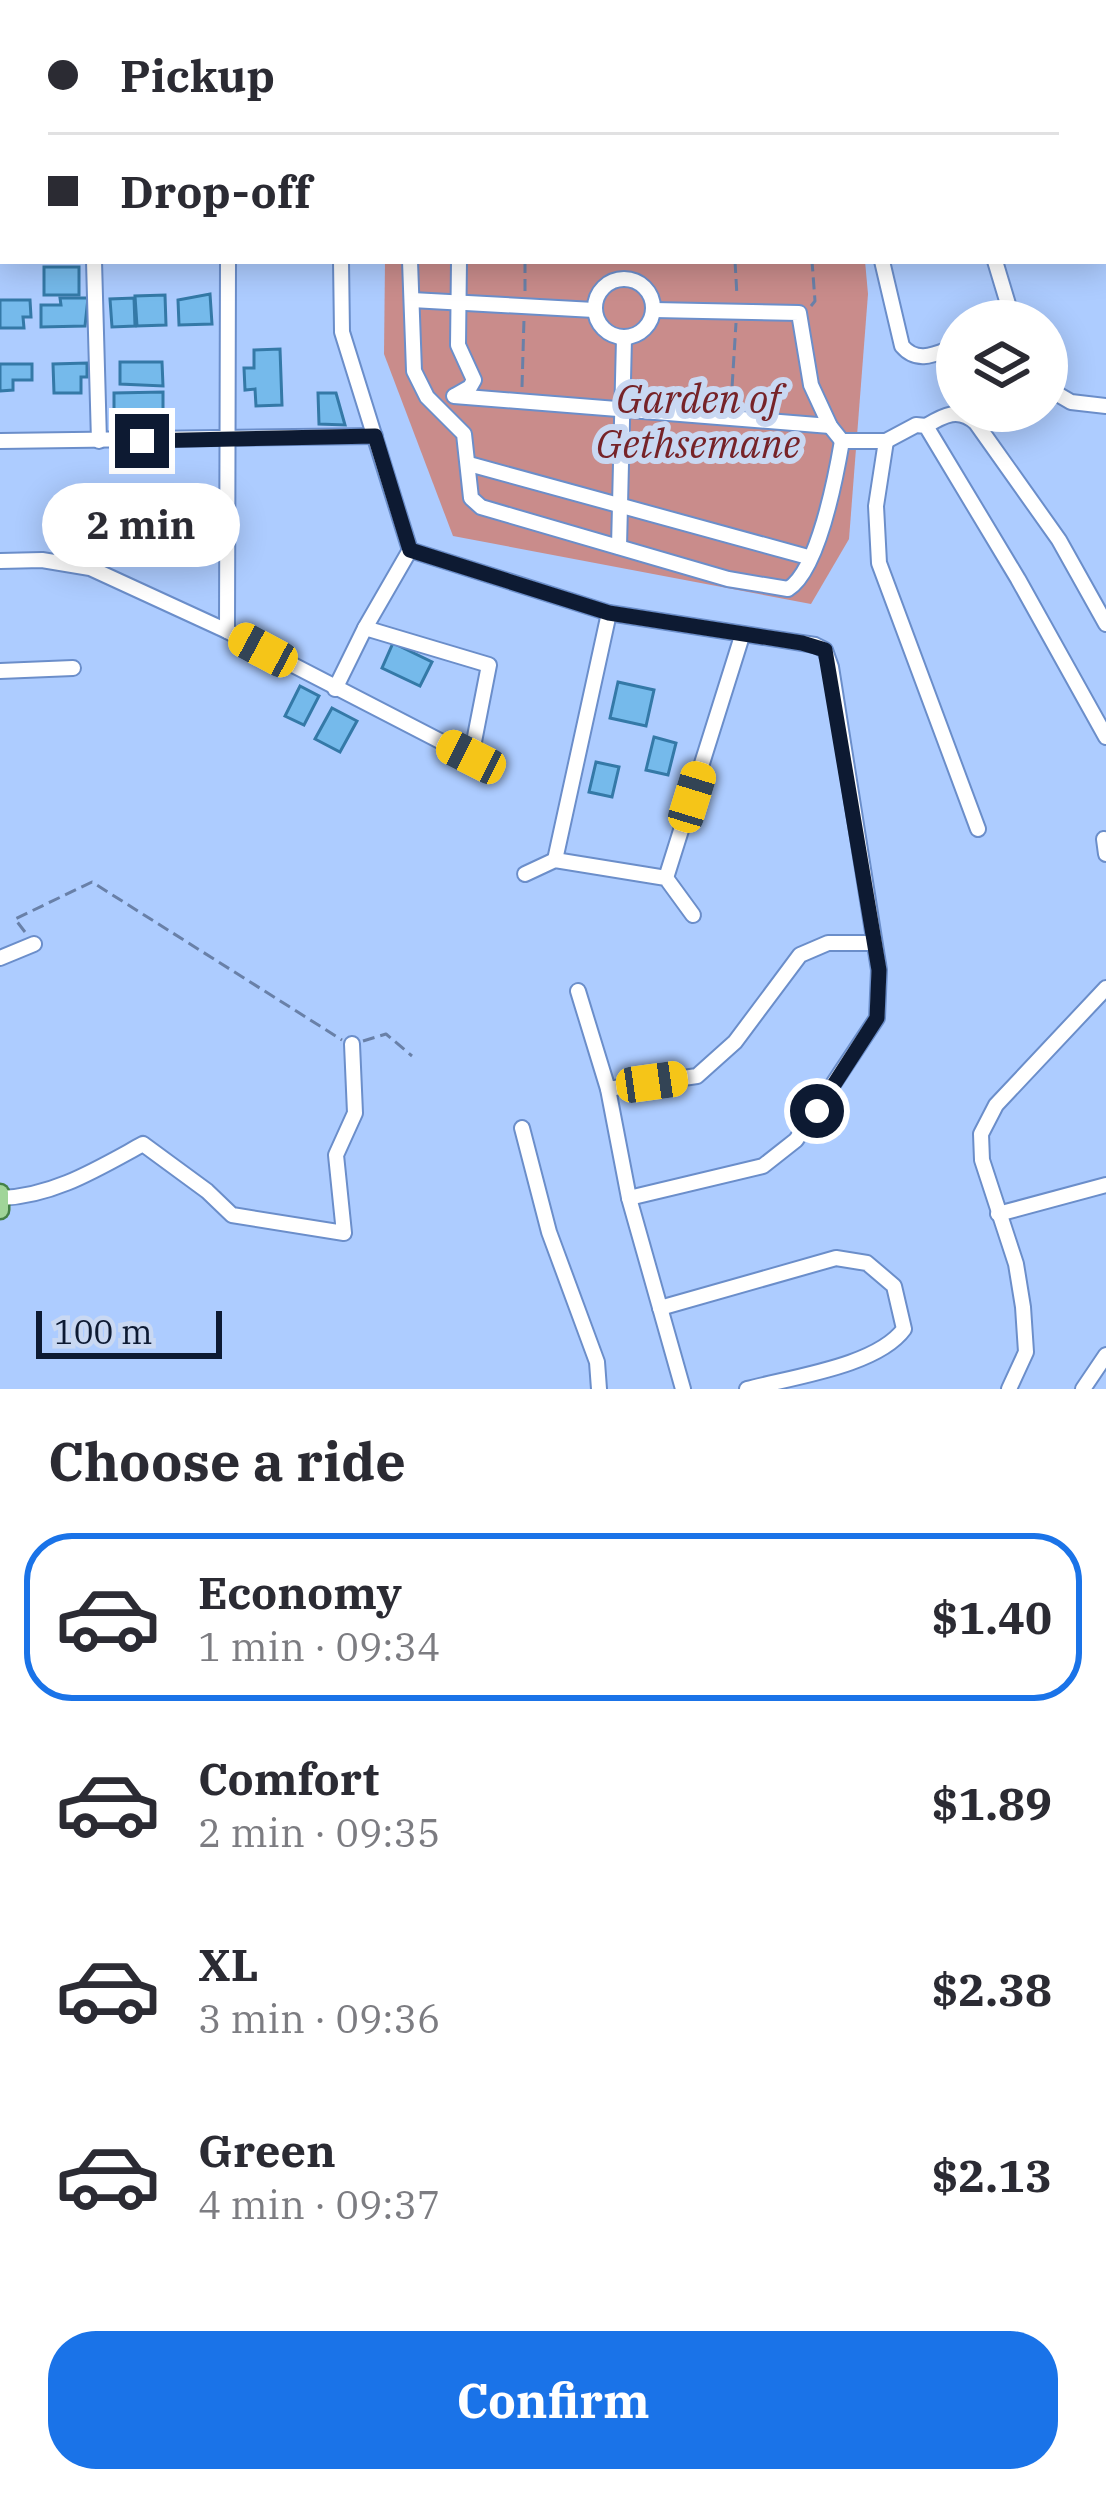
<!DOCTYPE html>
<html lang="en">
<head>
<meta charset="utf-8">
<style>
	body { margin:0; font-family:"IBM Plex Serif",serif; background:#f2f2f3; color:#2b2b33; height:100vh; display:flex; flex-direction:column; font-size:45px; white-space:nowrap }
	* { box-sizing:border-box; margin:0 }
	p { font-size:39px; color:#7c7c81 }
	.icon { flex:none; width:66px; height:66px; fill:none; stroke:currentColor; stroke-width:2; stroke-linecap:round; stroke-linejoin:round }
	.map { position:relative; height:1389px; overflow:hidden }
	.details { display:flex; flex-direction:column; background:#fff; flex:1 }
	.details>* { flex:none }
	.guide { position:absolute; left:0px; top:0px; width:1107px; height:264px; box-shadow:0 6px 30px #0003; display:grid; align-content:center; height:264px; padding:0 48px; background:#fff }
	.fabs { position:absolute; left:936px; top:300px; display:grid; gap:24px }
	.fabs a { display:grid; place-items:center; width:132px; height:132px; border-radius:50%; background:#fff; box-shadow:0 6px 30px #0003; font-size:60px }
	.scale { position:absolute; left:36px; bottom:30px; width:186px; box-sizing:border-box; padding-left:12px; border:6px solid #0d1a32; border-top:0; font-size:33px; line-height:42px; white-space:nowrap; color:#0d1a32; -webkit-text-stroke:9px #c9d8f2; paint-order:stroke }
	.end { position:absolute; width:54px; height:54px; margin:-27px; border:15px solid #0d1a32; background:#fff; box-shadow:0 0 0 6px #fff }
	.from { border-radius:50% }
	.bubble { position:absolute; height:84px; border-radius:42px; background:#fff; box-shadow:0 6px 30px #0003; font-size:39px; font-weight:700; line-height:84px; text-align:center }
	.car { position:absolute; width:36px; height:72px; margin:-36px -18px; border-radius:15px; box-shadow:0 0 9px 3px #0007; background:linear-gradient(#f5c518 24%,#345 0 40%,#f5c518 0 76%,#345 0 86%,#f5c518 0) }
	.guide b { display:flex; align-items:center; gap:42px; height:114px; font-size:45px }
	.guide b+b { border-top:3px solid #e1e1e2 }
	.guide i { width:30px; height:30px; background:#2b2b33 }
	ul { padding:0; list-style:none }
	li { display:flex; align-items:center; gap:36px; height:168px; margin:0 24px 18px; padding:0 24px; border:6px solid transparent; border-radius:48px }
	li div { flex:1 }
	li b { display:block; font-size:45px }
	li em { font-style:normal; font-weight:700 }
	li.current { border-color:#1a73e8 }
	li>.icon { width:108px; height:108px; stroke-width:1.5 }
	h2 { padding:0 48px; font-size:54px; line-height:144px }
	.cta { display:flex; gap:24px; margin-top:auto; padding:24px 48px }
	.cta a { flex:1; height:138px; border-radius:48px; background:#1a73e8; color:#fff; font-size:48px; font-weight:700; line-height:138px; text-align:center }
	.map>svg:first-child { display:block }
	.green { fill:#c98c8b }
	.building { fill:#75baeb; stroke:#3479a7; stroke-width:3 }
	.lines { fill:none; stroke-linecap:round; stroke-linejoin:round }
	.minor-casing { stroke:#6b8eca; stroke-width:18 }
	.major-casing { stroke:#448147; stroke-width:21 }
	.path { stroke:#6980a8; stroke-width:3; stroke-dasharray:12 6; stroke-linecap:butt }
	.minor { stroke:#fff; stroke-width:14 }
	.major { stroke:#a0d598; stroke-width:16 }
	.route { stroke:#0d1a32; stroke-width:15 }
	.labels { text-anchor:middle; stroke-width:12; stroke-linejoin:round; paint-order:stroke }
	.park-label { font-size:39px; font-style:italic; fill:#762328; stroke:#c9d8f2 }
</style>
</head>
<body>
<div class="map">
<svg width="1106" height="1389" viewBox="0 0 1106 1389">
	<rect width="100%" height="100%" fill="#adccff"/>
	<polygon class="green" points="385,261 865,261 868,294 849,539 811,604 453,536 384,354"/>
	<g class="building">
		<rect x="44" y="267" width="35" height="28"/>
		<polygon points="210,294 212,324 179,325 178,300"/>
		<polygon points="165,295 166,325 137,326 135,296"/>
		<polygon points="60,298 88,298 85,326 41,327 41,305 61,305"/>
		<polygon points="134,298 135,326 112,327 110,299"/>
		<polygon points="0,300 30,300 31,317 23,317 24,328 0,328"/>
		<polygon points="280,349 282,405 256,406 255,389 245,390 244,368 254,368 254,350"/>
		<polygon points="120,362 162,362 163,386 120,384"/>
		<polygon points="87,363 87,377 81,377 81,393 54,393 53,364"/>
		<polygon points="0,364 32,364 32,380 13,380 13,390 0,391"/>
		<polygon points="163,392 163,416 140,416 141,423 123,424 122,417 114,417 114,393"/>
		<polygon points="318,393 336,393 345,425 319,424"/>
		<polygon points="393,643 432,662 420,686 382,668"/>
		<polygon points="618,682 654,690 646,726 610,718"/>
		<polygon points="300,686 319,696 304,725 285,716"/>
		<polygon points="332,708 357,721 340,752 315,739"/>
		<polygon points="654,737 676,743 668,775 646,770"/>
		<polygon points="596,762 619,767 612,797 589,792"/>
	</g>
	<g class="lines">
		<g class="minor-casing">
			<g id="minor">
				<polyline points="812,0 813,3"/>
				<polyline points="105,3 106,0"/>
				<polyline points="309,3 310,0"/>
				<polyline points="536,3 537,0"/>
				<polyline points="607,3 607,0"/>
				<polyline points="624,3 624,0"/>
				<polyline points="639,3 639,0"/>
				<polyline points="0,176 3,176"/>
				<polyline points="1104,240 1106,248"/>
				<polyline points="94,261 99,441"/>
				<polyline points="341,261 342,332 410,550 609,613 815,645 825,650 831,667 879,970 877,1018 796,1140 763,1166 629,1198"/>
				<path d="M410,261L414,371L427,397L464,434L471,498L481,507L728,579L788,589C818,571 836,476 842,441"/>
				<path d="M882,261L902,346C918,365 937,353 957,346"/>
				<polyline points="995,261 1008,304 1005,321"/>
				<circle cx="624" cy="308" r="29"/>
				<polyline points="412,300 594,310"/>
				<polyline points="654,310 799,313 811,385 830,426 842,441 886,441 916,425 926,426 1018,579 1106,737"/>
				<polyline points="1047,388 1071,402 1106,406"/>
				<polyline points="456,395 470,387 474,380 458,345 459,261"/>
				<polyline points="454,396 830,426"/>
				<path d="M926,426C944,415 959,407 976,423L1059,540L1106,624"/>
				<polyline points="0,441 375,436"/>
				<polyline points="886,441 876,506 879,563 978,829"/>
				<polyline points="469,464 808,557"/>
				<polyline points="619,547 624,338"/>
				<polyline points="0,561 42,560 90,568 227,631 471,757 489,665 365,628"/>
				<polyline points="227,631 228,261"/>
				<polyline points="0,671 73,668"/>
				<polyline points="335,689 365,628 410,550"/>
				<polyline points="1104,839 1106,854"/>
				<polyline points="555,860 609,613"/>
				<polyline points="525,874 555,860 666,878 693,915"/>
				<polyline points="666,878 742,636"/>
				<polyline points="0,958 34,944"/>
				<polyline points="578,991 608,1089 629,1198 683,1389"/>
				<polyline points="608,1089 697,1076 735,1042 800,955 828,943 874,943"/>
				<polyline points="522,1128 549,1232 597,1362 599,1389"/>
				<path d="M1,1198C54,1196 97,1169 143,1144L207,1191L232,1215L344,1233L336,1155L355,1113L352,1044"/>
				<polyline points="998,1214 1106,1185"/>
				<path d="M660,1308L836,1258L867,1263L894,1286L904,1329C877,1366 792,1377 747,1389"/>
				<polyline points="1009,1389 1026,1352 1023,1307 1016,1264 982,1160 981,1134 996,1105 1106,988"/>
				<polyline points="1083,1389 1106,1355"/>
			</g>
		</g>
		<g class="major-casing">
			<polyline id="major" points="0,1193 0,1210"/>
		</g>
		<g class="path">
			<polyline points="735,261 737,296"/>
			<polyline points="525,291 525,261"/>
			<polyline points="811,306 815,301 812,261"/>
			<polyline points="522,387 524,319"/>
			<polyline points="731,404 736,323"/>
			<polyline points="25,932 15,919 92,882 342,1040"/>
			<polyline points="363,1041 386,1034 412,1056"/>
		</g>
		<use href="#minor" class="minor"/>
		<use href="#major" class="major"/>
	</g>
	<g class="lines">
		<polyline class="route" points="142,441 375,436 410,550 609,613 802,643 825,650 879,970 877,1018 817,1111"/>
	</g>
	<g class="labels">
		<g class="park-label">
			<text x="698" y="413">Garden of<tspan x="698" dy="45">Gethsemane</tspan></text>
		</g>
	</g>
</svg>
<div class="fabs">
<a><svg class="icon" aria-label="layers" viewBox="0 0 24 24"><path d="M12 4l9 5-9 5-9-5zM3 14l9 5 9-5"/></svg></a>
</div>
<div class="scale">100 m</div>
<i class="end from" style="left:817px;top:1111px"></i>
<i class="end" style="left:142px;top:441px"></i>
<div class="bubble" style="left:42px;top:483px;width:198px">2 min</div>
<i class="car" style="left:263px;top:650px;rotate:298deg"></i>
<i class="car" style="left:471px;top:757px;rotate:297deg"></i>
<i class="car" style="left:692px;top:797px;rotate:17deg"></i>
<i class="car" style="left:652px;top:1082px;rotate:82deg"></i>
<div class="guide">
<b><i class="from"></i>Pickup</b>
<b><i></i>Drop-off</b>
</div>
</div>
<section class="details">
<h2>Choose a ride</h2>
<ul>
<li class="current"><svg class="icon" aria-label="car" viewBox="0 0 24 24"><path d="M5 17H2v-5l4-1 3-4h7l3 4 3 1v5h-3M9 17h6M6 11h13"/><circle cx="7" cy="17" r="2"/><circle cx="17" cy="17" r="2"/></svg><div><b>Economy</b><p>1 min · 09:34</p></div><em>$1.40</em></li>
<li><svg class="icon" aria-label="car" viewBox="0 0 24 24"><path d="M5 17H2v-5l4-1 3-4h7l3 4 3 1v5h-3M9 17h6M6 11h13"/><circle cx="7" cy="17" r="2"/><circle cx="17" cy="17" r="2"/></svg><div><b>Comfort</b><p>2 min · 09:35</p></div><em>$1.89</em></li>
<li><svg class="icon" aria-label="car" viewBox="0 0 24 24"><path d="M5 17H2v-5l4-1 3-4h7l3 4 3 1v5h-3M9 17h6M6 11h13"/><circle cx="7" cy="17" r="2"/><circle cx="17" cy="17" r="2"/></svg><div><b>XL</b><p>3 min · 09:36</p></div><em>$2.38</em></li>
<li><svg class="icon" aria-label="car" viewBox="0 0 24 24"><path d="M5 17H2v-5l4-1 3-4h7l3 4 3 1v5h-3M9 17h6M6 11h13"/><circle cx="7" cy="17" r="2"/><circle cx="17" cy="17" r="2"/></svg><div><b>Green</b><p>4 min · 09:37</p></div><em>$2.13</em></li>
</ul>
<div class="cta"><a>Confirm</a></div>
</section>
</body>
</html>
